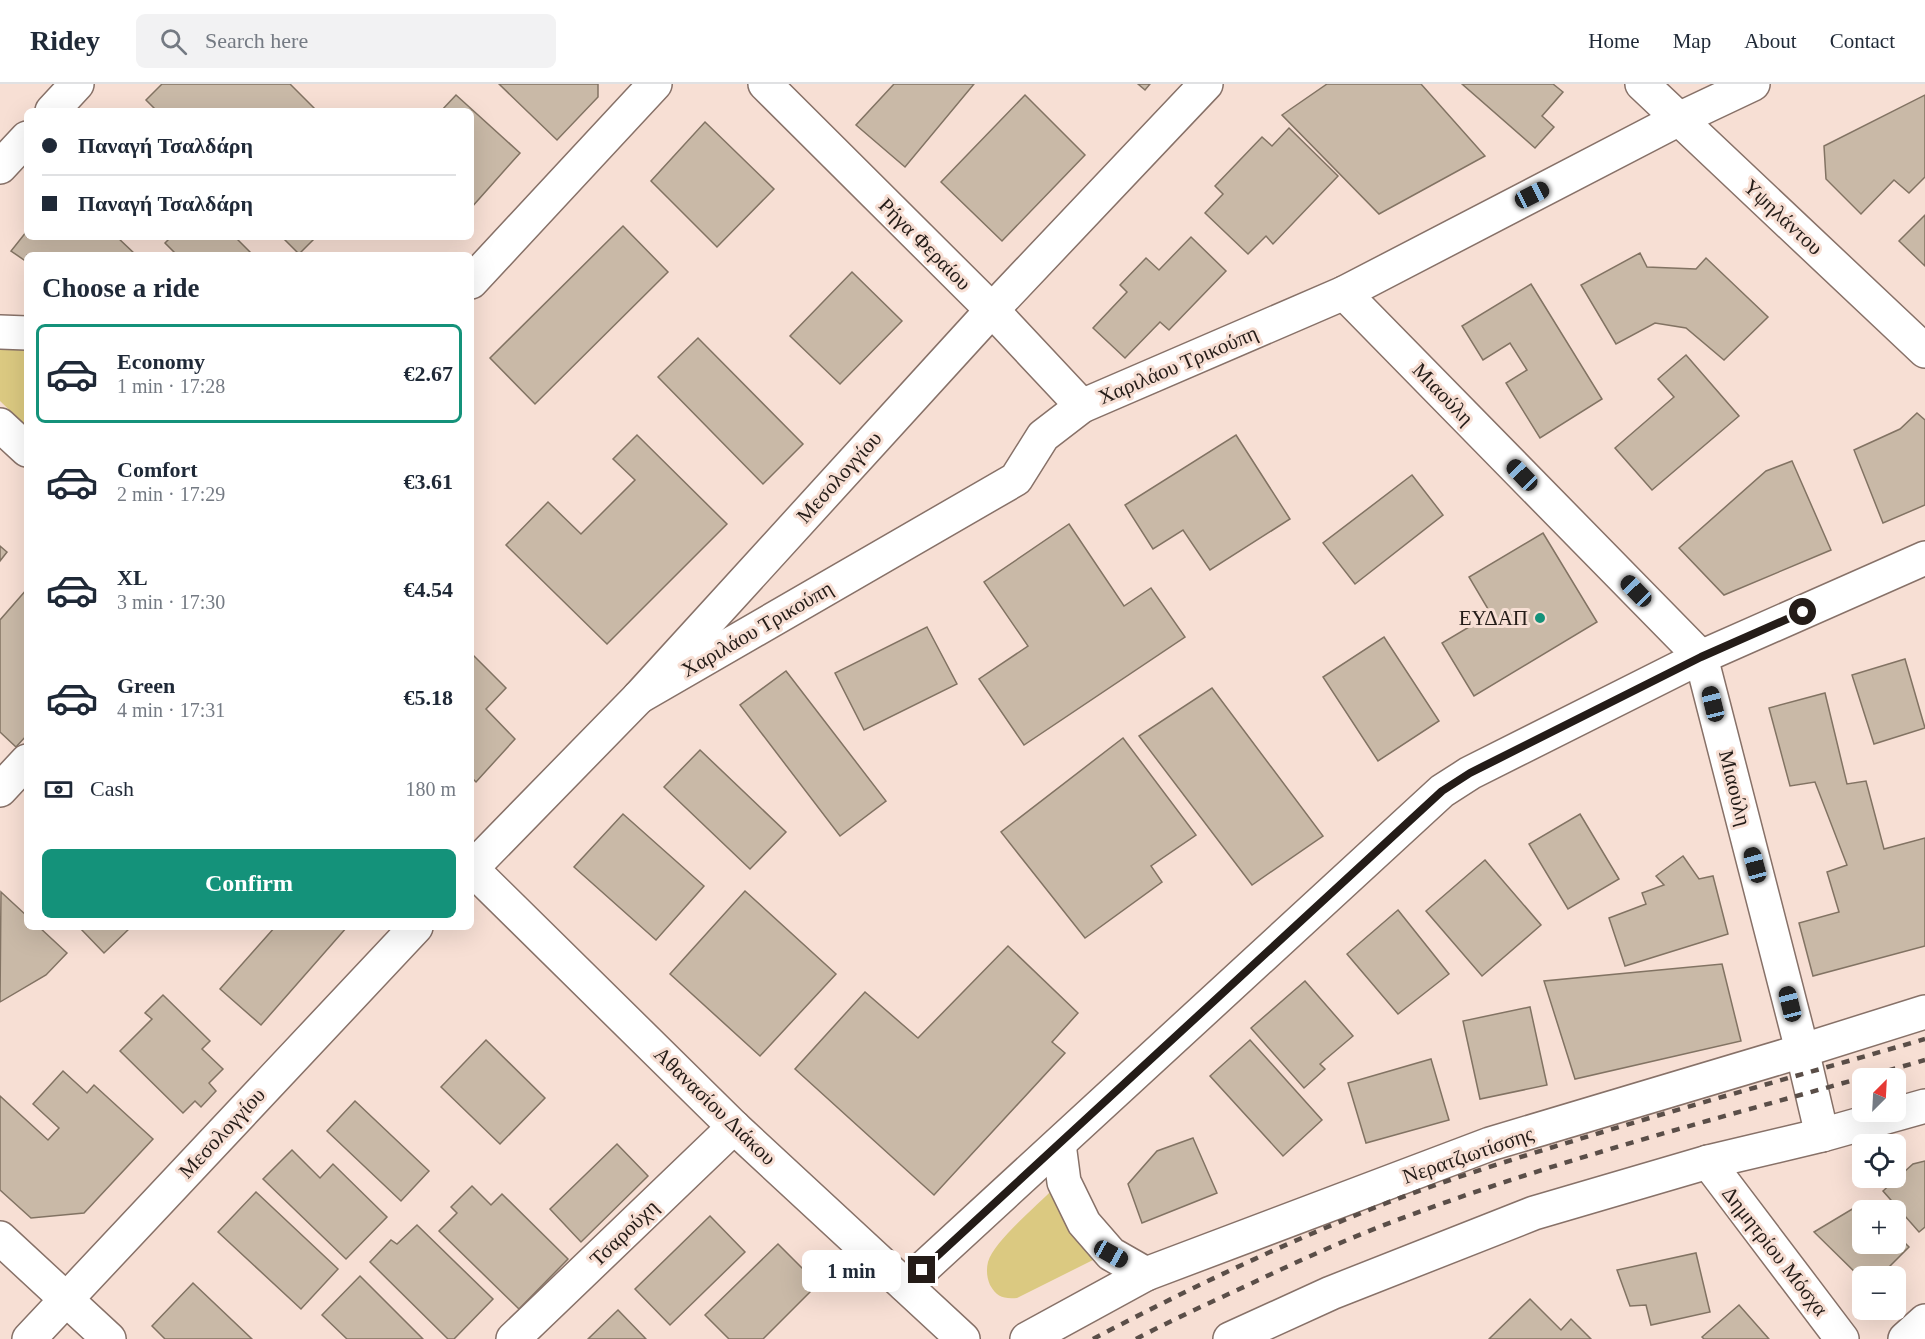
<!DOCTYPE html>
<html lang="en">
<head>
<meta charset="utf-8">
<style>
	body { margin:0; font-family:Georgia,serif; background:#f2f2f3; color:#1f2937; height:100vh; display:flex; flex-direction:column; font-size:22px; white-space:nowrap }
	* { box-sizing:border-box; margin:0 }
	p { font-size:20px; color:#747a83 }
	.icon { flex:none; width:33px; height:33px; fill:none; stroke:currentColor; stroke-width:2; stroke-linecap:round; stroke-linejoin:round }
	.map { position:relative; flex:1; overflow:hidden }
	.panel { position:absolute; left:24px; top:168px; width:450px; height:678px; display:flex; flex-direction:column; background:#fff; border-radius:9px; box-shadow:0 6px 24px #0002 }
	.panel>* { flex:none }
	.hud { position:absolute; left:24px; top:24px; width:450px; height:132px; border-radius:9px; box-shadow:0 6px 24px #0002; display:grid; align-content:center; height:132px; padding:0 18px; background:#fff }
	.needle { width:39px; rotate:24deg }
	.tools { position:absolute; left:1852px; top:984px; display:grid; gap:12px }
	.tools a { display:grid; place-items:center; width:54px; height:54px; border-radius:9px; background:#fff; box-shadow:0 6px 24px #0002; font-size:30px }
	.end { position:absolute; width:27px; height:27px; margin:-14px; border:8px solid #241c18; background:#fff; box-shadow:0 0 0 3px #fff }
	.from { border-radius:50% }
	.bubble { position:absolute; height:42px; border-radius:9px; background:#fff; box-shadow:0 6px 24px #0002; font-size:20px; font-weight:600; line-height:42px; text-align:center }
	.car { position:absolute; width:18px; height:36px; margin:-18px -9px; border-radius:8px; box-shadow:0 0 4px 2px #0007; background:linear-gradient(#222 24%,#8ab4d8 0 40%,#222 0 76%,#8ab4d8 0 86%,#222 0) }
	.hud b { display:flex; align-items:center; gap:21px; height:57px; font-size:22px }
	.hud b+b { border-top:2px solid #e0e1e3 }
	.hud i { width:15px; height:15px; background:#1f2937 }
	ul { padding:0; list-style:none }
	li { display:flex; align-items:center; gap:18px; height:99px; margin:0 12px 9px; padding:0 6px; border:3px solid transparent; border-radius:9px }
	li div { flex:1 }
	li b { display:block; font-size:22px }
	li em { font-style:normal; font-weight:600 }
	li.active { border-color:#14927a }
	li>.icon { width:54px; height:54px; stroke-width:1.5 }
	h2 { padding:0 18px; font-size:27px; line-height:72px }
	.pay { display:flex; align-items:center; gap:15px; height:66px; padding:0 18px; font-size:22px }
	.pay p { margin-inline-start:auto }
	.primary-button { display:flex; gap:12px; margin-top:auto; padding:12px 18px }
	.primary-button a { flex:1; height:69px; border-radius:9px; background:#14927a; color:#fff; font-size:24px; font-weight:600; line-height:69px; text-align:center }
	header { display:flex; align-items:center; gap:36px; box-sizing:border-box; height:84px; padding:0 30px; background:#fff; border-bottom:2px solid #e0e1e3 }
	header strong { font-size:28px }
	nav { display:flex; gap:33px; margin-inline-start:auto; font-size:21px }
	.search { width:420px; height:54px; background:#f2f2f3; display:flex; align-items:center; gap:15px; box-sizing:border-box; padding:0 21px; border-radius:9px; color:#747a83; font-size:22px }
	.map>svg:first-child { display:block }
	.green { fill:#dbc981 }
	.building { fill:#c9b9a7; stroke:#827363; stroke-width:1.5 }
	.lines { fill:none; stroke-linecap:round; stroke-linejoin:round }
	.minor-casing { stroke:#877168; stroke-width:36 }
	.minor { stroke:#fff; stroke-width:33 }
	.rail { stroke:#5a4e48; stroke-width:4.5; stroke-dasharray:8 8; stroke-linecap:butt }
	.route { stroke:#241c18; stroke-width:8 }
	.poi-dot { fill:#14927a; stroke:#f7dfd4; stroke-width:2 }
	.labels { text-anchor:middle; stroke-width:6; stroke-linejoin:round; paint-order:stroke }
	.street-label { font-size:21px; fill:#241c18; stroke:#f7dfd4 }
	.poi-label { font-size:21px; fill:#241c18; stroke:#f7dfd4; text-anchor:end }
</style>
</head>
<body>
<header>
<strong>Ridey</strong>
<div class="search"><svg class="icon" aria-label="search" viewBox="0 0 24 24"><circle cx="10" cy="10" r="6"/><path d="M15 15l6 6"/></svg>Search here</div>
<nav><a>Home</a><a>Map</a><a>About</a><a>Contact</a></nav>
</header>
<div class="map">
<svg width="1925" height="1255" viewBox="0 0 1925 1255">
	<rect width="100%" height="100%" fill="#f7dfd4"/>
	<g class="green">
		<polygon points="0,262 27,263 27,343 0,317"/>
		<path d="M1054,1104L1099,1173L1017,1214C1003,1215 997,1213 990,1201C987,1194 986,1186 988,1178C994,1157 1038,1121 1054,1104Z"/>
	</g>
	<g class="building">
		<polygon points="162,0 290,0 317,27 157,27 146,16"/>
		<polygon points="499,0 598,0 598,13 557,56"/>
		<polygon points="894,0 974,0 905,83 856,41"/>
		<polygon points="1138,0 1150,0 1145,6"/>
		<polygon points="1327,0 1421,0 1485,72 1379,130 1282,31"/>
		<polygon points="1462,0 1553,0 1563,8 1542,32 1554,43 1535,64"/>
		<polygon points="456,11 520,69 471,124 471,27 441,27"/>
		<polygon points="1025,11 1085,71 1002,157 941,98"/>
		<polygon points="1925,11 1925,93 1909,109 1894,96 1861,130 1826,95 1824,62"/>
		<polygon points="705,38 774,105 717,163 651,97"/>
		<polygon points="1289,44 1338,92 1273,160 1266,152 1248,170 1205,129 1223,110 1215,102 1262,53 1272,62"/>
		<polygon points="1925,131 1925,182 1899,157"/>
		<polygon points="623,142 668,188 535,320 490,274"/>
		<polygon points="27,147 27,153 117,153 136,171 27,171 27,178 11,167"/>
		<polygon points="171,153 235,153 253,171 177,171 165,159"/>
		<polygon points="282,153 316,153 299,170"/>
		<polygon points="1191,153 1226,187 1169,246 1160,238 1125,274 1093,244 1127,208 1120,201 1146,174 1159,186"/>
		<polygon points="1640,169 1647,183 1696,185 1706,174 1768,233 1724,276 1686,244 1655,239 1616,260 1581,201"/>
		<polygon points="852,188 902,237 840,300 790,252"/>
		<polygon points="1531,200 1602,315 1540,354 1506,299 1527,286 1510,259 1483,276 1462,242"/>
		<polygon points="698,254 803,360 763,400 658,293"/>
		<polygon points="1686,271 1739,332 1652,406 1615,364 1674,313 1658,295"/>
		<polygon points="1917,329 1925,336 1925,421 1883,439 1854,366 1900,345"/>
		<polygon points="637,351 727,440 607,560 506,461 548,418 581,450 635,396 613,375"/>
		<polygon points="1236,351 1290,435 1210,486 1183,446 1153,465 1125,421"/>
		<polygon points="1792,377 1831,466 1724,511 1679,464 1766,387"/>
		<polygon points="1412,391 1443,431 1355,500 1323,459"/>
		<polygon points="1069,440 1124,522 1151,504 1185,553 1024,661 979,595 1028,562 984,498"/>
		<polygon points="1543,449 1597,538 1474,612 1442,559 1491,530 1469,493"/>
		<polygon points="0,462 7,468 0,477"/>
		<polygon points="27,505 27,651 16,663 0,648 0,536"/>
		<polygon points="927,543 957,600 864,646 835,589"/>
		<polygon points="1384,553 1439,637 1378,677 1323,593"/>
		<polygon points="472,570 506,604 486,625 515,655 476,698 471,693"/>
		<polygon points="1905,575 1925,644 1874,660 1852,591"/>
		<polygon points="786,587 886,717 840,752 740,621"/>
		<polygon points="1212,604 1323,752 1252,801 1139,652"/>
		<polygon points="1825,609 1847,700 1866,697 1884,765 1925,754 1925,862 1813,892 1799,839 1839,828 1827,788 1847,781 1815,698 1790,702 1769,624"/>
		<polygon points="1123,654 1196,751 1151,782 1162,798 1085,854 1001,748"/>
		<polygon points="700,666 786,748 750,785 664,703"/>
		<polygon points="623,730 704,802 656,856 574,783"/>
		<polygon points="1580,730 1619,795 1568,825 1529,760"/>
		<polygon points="1683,772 1699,795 1713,792 1728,850 1625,882 1609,834 1646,820 1642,809 1664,801 1656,792"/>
		<polygon points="1485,776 1541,841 1482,892 1426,827"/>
		<polygon points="745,807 836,890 760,972 670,890"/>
		<polygon points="1,808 27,832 27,843 39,843 67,869 46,891 0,918"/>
		<polygon points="1398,826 1449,890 1398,930 1347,870"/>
		<polygon points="79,843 131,843 104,869"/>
		<polygon points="275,843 347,843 261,941 220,905"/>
		<polygon points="1008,862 1078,929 1052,958 1065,969 934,1111 795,985 865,908 918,954"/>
		<polygon points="1722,880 1741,957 1575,995 1544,897"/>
		<polygon points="1305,897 1353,952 1320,980 1325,985 1304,1004 1251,944"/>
		<polygon points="163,911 210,957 202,965 223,985 209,999 216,1007 201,1023 195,1017 183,1029 120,967 152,935 145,929"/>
		<polygon points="1530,923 1547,1001 1480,1015 1463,937"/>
		<polygon points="486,956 545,1014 500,1060 441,1003"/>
		<polygon points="1250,956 1322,1036 1283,1072 1210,992"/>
		<polygon points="1431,975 1449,1036 1366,1059 1348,999"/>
		<polygon points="63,987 87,1009 94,1001 153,1055 84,1129 31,1134 0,1106 0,1012 48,1056 59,1044 33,1020"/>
		<polygon points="355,1017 429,1087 401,1117 327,1047"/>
		<polygon points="1193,1054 1217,1109 1142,1139 1128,1100 1157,1067"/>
		<polygon points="617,1060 648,1092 581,1158 550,1125"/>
		<polygon points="292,1066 320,1094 333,1080 387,1133 346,1175 263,1095"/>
		<polygon points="1925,1077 1925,1143 1919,1148 1883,1107 1913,1080"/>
		<polygon points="472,1102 491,1121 502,1110 568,1175 519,1225 439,1147 457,1129 451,1123"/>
		<polygon points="256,1108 338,1185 301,1225 218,1148"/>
		<polygon points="1864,1118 1872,1126 1863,1126 1863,1160 1896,1160 1896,1150 1909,1163 1880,1192 1863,1192 1863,1196 1814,1148"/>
		<polygon points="710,1132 745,1168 670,1241 635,1205"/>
		<polygon points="417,1141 493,1215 454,1255 448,1255 370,1178 391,1156 397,1160"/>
		<polygon points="778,1160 818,1200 763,1255 729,1255 705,1231"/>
		<polygon points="1696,1169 1710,1228 1651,1241 1646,1221 1630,1222 1617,1186"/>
		<polygon points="360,1192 423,1255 347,1255 322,1231"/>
		<polygon points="193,1199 252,1255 165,1255 152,1242"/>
		<polygon points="1530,1215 1561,1246 1571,1235 1591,1255 1489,1255"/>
		<polygon points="1739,1221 1769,1255 1704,1255 1702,1253"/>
		<polygon points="618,1226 646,1255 588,1255"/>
	</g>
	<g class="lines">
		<g class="minor-casing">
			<g id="minor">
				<polyline points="765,0 992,226 1082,322"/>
				<polyline points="1642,0 1925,267"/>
				<polyline points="52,27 77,0"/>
				<polyline points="0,83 27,54"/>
				<polyline points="471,198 655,0"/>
				<polyline points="1344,209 1701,573 1802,966 1822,1051"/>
				<polyline points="0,248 27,249"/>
				<polyline points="0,341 27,366"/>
				<polyline points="639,613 1016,395 1043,352 1082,322 1344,209 1679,35 1753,0"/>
				<polyline points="0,706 27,677"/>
				<polyline points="471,784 734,1043 963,1255"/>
				<polyline points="471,785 639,613 992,226 1206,0"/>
				<polyline points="1059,1060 1064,1098 1084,1139 1111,1170 1146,1190"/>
				<polyline points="1708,1078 1842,1255"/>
				<polyline points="0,1154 109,1255"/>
				<polyline points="905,1201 1442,707 1470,689 1701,573 1925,474"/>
				<polyline points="29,1255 416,843"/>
				<polyline points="513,1255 734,1043"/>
				<polyline points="1027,1255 1146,1190 1490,1060 1788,971 1925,928"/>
				<polyline points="1230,1255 1331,1209 1534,1129 1708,1078 1822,1051 1925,1022"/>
				<polyline points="1905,1255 1925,1237"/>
			</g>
		</g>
		<use href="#minor" class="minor"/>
		<g class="rail">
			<path d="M1093,1255C1188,1205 1284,1159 1384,1120C1446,1096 1510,1076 1573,1057C1690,1021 1808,989 1925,955"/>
			<path d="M1136,1255C1172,1236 1209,1219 1246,1202C1294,1179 1342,1157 1392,1138C1565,1072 1747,1027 1925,976"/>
		</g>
	</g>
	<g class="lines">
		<polyline class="route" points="922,1186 1442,707 1470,689 1701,573 1803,528"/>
	</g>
	<circle class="poi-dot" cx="1540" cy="534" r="6"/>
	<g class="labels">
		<g class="street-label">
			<text transform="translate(1783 133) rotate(43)" y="7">Υψηλάντου</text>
			<text transform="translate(925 160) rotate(45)" y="7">Ρήγα Φεραίου</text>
			<text transform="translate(1178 281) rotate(-23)" y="7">Χαριλάου Τρικούπη</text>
			<text transform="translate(1443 310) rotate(46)" y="7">Μιαούλη</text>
			<text transform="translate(839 393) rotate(-48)" y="7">Μεσολογγίου</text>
			<text transform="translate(757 545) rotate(-30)" y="7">Χαριλάου Τρικούπη</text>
			<text transform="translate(1735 704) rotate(76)" y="7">Μιαούλη</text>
			<text transform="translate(715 1022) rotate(44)" y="7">Αθανασίου Διάκου</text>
			<text transform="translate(222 1049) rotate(-47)" y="7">Μεσολογγίου</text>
			<text transform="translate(1468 1071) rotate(-19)" y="7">Νερατζιωτίσσης</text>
			<text transform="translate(624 1149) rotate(-44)" y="7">Τσαρούχη</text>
			<text transform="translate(1775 1167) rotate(52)" y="7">Δημητρίου Μόσχα</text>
		</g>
		<g class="poi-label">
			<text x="1528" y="541">ΕΥΔΑΠ</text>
		</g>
	</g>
</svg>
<div class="tools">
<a><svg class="needle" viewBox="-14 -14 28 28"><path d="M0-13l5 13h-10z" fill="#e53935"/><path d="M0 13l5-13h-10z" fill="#747a83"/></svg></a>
<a><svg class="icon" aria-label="locate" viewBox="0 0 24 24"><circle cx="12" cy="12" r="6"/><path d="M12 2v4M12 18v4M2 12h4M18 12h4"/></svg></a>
<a>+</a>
<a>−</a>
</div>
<i class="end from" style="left:1803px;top:528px"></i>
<i class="end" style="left:922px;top:1186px"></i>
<div class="bubble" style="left:802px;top:1166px;width:99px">1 min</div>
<i class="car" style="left:1532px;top:111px;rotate:63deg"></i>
<i class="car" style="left:1522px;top:391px;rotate:316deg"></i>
<i class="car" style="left:1636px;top:507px;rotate:316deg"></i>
<i class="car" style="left:1713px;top:620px;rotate:346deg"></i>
<i class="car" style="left:1755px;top:781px;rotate:345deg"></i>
<i class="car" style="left:1790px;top:920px;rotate:346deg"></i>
<i class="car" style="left:1111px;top:1170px;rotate:119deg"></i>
<div class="hud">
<b><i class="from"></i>Παναγή Τσαλδάρη</b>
<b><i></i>Παναγή Τσαλδάρη</b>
</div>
<section class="panel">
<h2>Choose a ride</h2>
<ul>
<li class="active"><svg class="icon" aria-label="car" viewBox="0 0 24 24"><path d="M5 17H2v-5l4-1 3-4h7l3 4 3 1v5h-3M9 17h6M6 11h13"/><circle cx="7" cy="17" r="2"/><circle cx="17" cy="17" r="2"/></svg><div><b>Economy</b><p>1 min · 17:28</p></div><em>€2.67</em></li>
<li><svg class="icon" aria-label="car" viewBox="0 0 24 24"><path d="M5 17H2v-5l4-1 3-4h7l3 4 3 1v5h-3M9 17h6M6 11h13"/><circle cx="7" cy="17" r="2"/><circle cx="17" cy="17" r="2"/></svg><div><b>Comfort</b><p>2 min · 17:29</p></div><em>€3.61</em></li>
<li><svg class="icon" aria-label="car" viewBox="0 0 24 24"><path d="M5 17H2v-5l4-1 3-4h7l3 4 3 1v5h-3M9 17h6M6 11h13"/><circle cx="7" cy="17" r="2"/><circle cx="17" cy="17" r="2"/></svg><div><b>XL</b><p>3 min · 17:30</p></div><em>€4.54</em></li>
<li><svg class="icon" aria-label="car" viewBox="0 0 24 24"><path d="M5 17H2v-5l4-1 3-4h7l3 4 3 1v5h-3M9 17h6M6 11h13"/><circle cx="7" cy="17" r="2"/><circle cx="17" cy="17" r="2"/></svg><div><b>Green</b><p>4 min · 17:31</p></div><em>€5.18</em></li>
</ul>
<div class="pay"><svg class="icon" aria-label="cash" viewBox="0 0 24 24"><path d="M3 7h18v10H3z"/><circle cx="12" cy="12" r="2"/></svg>Cash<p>180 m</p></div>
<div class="primary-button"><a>Confirm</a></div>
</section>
</div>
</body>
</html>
